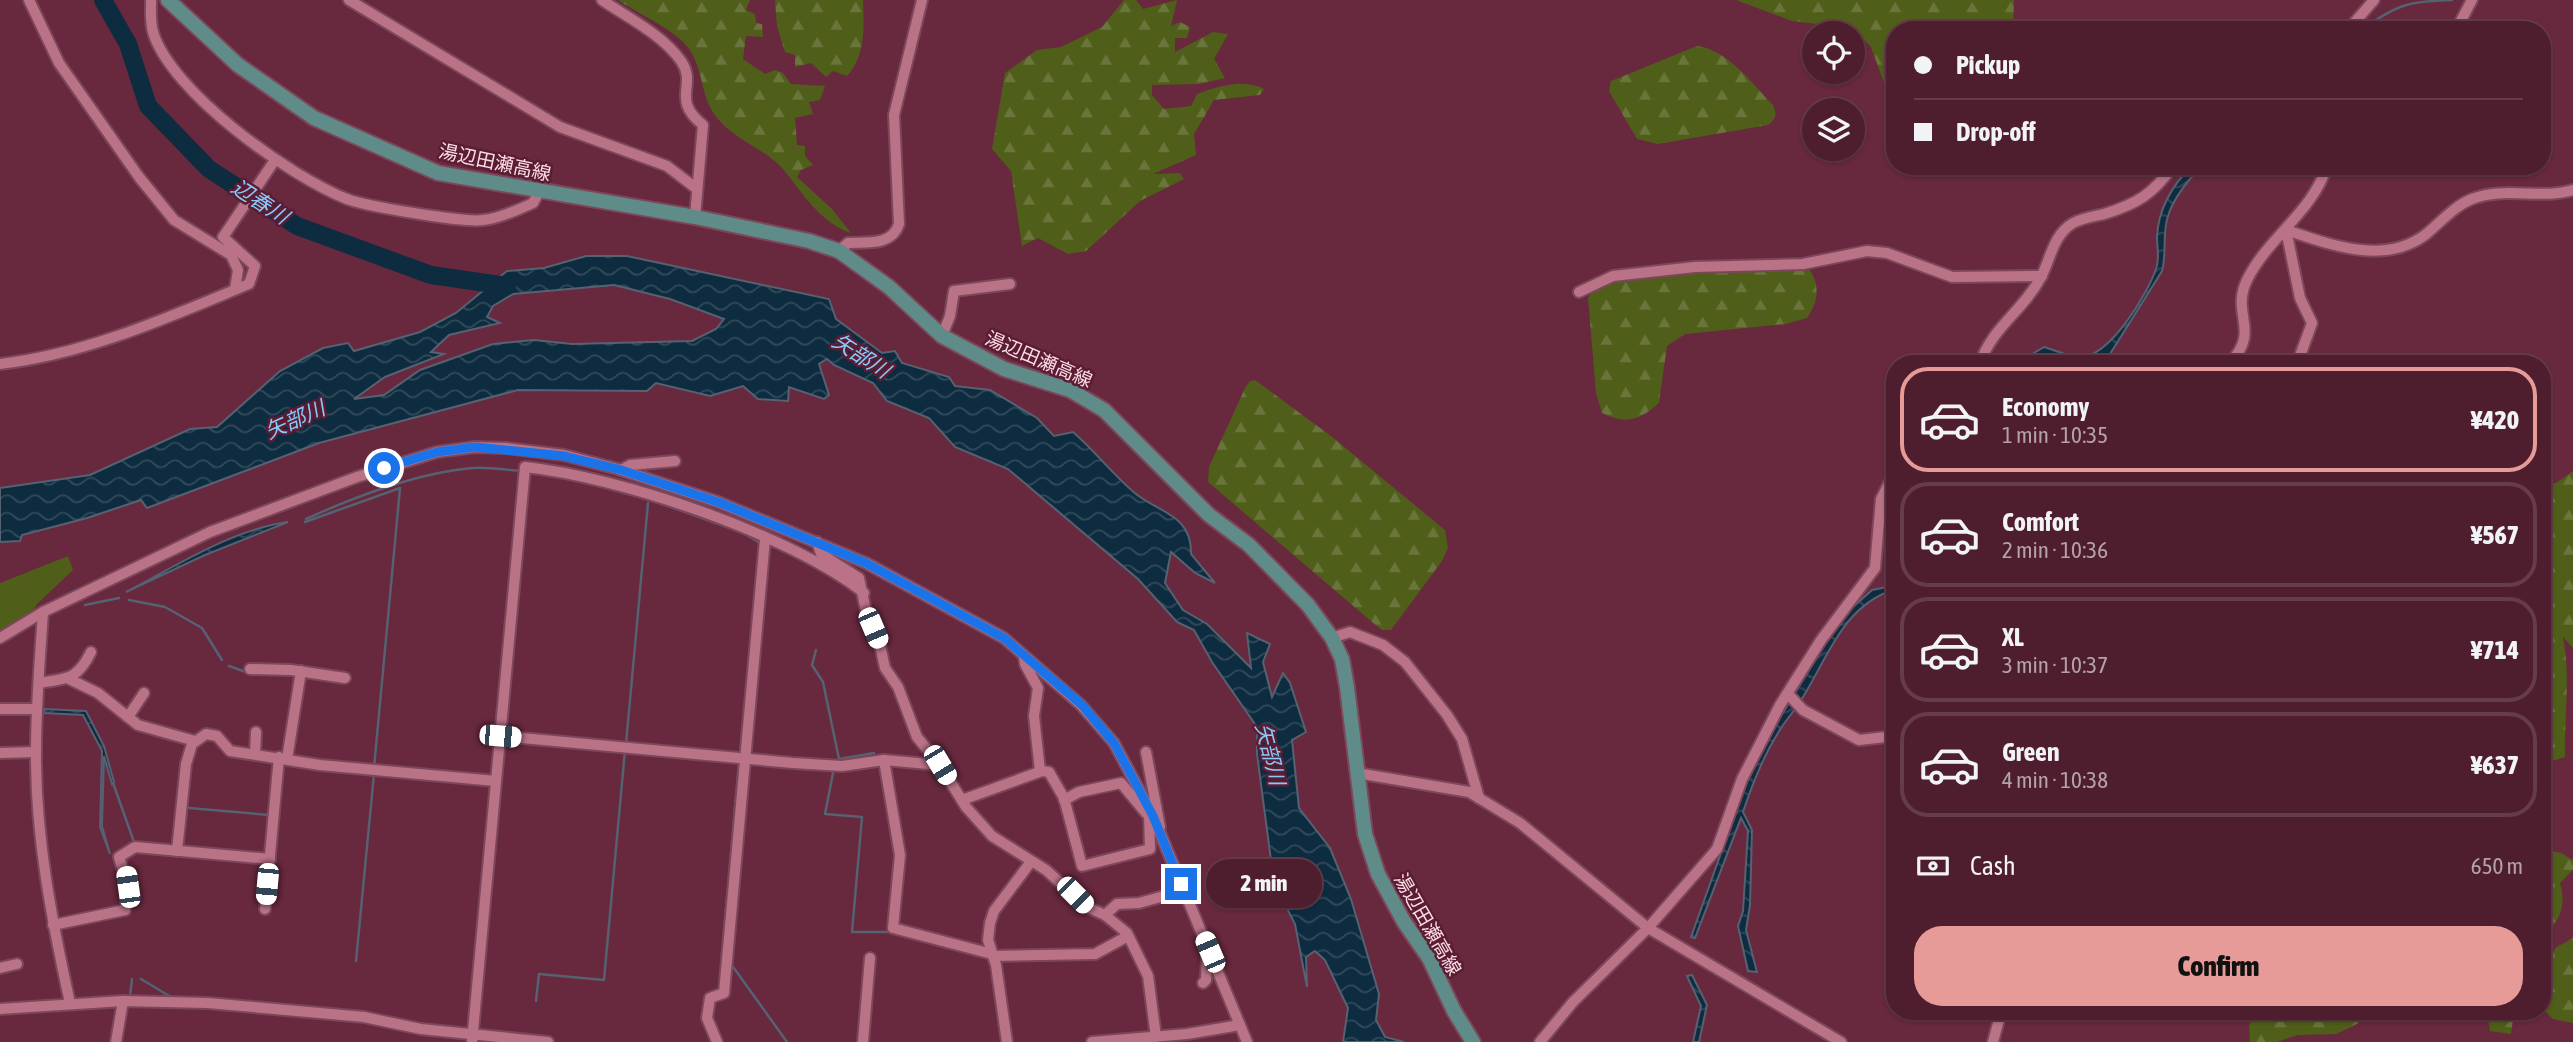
<!DOCTYPE html>
<html lang="en">
<head>
<meta charset="utf-8">
<style>
	body { margin:0; font-family:"Asap Condensed","Noto Sans JP",sans-serif; background:#552736; color:#f1f3f6; height:100vh; display:flex; flex-direction:column; font-size:26px; white-space:nowrap }
	* { box-sizing:border-box; margin:0 }
	p { font-size:23px; color:#b3a2aa }
	.icon { flex:none; width:38px; height:38px; fill:none; stroke:currentColor; stroke-width:2; stroke-linecap:round; stroke-linejoin:round }
	.map { position:relative; flex:1; overflow:hidden }
	.drawer { position:absolute; left:1886px; top:355px; width:665px; height:665px; display:flex; flex-direction:column; background:#4e1e2e; border-radius:28px; box-shadow:0 2px 5px #0004,0 0 0 2px #653c4a }
	.drawer>* { flex:none }
	.banner { position:absolute; left:1886px; top:21px; width:665px; height:154px; border-radius:28px; box-shadow:0 2px 5px #0004,0 0 0 2px #653c4a; display:grid; align-content:center; height:154px; padding:0 28px; background:#4e1e2e }
	.fabs { position:absolute; left:1802px; top:21px; display:grid; gap:14px }
	.fabs a { display:grid; place-items:center; width:63px; height:63px; border-radius:50%; background:#4e1e2e; box-shadow:0 2px 5px #0004,0 0 0 2px #653c4a; font-size:35px }
	.end { position:absolute; width:32px; height:32px; margin:-16px; border:9px solid #1a73e8; background:#fff; box-shadow:0 0 0 4px #fff }
	.from { border-radius:50% }
	.bubble { position:absolute; height:49px; border-radius:24px; background:#4e1e2e; box-shadow:0 2px 5px #0004,0 0 0 2px #653c4a; font-size:23px; font-weight:800; line-height:49px; text-align:center }
	.car { position:absolute; width:21px; height:42px; margin:-21px -10px; border-radius:9px; box-shadow:0 0 5px 2px #0007; background:linear-gradient(#fff 24%,#345 0 40%,#fff 0 76%,#345 0 86%,#fff 0) }
	.banner b { display:flex; align-items:center; gap:24px; height:66px; font-size:26px }
	.banner b+b { border-top:2px solid #653c4a }
	.banner i { width:18px; height:18px; background:#f1f3f6 }
	ul { padding:12px 0 0; list-style:none }
	li { display:flex; align-items:center; gap:21px; height:105px; margin:0 14px 10px; padding:0 14px; border:4px solid #653c4a; border-radius:28px }
	li div { flex:1 }
	li b { display:block; font-size:26px }
	li em { font-style:normal; font-weight:800 }
	li.selected { border-color:#e69b98 }
	li>.icon { width:63px; height:63px; stroke-width:1.5 }
	.pay { display:flex; align-items:center; gap:18px; height:77px; padding:0 28px; font-size:26px }
	.pay p { margin-inline-start:auto }
	.action { display:flex; gap:14px; margin-top:auto; padding:14px 28px }
	.action a { flex:1; height:80px; border-radius:28px; background:#e69b98; color:#111; font-size:28px; font-weight:800; line-height:80px; text-align:center }
	.map>svg:first-child { display:block }
	.forest { fill:url(#forest-firs) }
	.green { fill:#4f5e19 }
	.water { fill:url(#water-waves); stroke:#566172; stroke-width:2; fill-rule:evenodd }
	.lines { fill:none; stroke-linecap:round; stroke-linejoin:round }
	.stream { stroke:#566172; stroke-width:2.5 }
	.river { stroke:#0e2c40; stroke-width:18 }
	.minor-casing { stroke:#7c475b; stroke-width:14 }
	.major-casing { stroke:#7c475b; stroke-width:18 }
	.minor { stroke:#ba7287; stroke-width:10 }
	.major { stroke:#5f8b89; stroke-width:14 }
	.route { stroke:#1a73e8; stroke-width:9 }
	.labels { text-anchor:middle; stroke-width:5; stroke-linejoin:round; paint-order:stroke }
	.street-label { font-size:19px; fill:#fedde5; stroke:#5b1d34 }
	.water-label { font-size:21px; font-style:italic; fill:#88cafa; stroke:#5b1d34 }
</style>
</head>
<body>
<div class="map">
<svg width="2573" height="1042" viewBox="0 0 2573 1042">
	<defs>
		<pattern id="forest-firs" width="22" height="20" patternUnits="userSpaceOnUse" patternTransform="scale(1.75)"><rect width="22" height="20" fill="#4f5e19"/><path d="M5 1l3.5 6h-7zM16 11l3.5 6h-7z" fill="#69753a"/></pattern>
		<pattern id="water-waves" width="16" height="10" patternUnits="userSpaceOnUse" patternTransform="scale(1.75)"><rect width="16" height="10" fill="#0e2c40"/><path d="M0 5q4-4 8 0t8 0" fill="none" stroke="#324a5b"/></pattern>
	</defs>
	<rect width="100%" height="100%" fill="#68283e"/>
	<g class="forest">
		<path d="M618,0H750L746,10L755,14L756,23L762,24L763,37L746,36L743,59L765,74L775,70L783,73L791,84L825,86L820,100L809,102L813,114L795,118L797,145L805,146V156L813,165L801,170L797,177L832,209L851,233C820,223 802,192 783,169C761,145 726,138 710,107C700,87 702,63 685,44C671,28 637,13 618,0Z"/>
		<path d="M775,0H863C864,26 866,56 847,76L833,71L826,77L811,63L795,67V55L785,52L777,26Z"/>
		<path d="M1124,0H1136L1143,9L1177,0L1171,26L1180,22L1190,27L1187,38H1175V52L1213,32L1228,34L1214,59L1225,78L1199,84L1152,85V95L1164,109L1191,106L1197,94C1216,87 1244,78 1264,89L1260,95L1214,100L1194,134L1196,155L1153,174L1180,173L1184,179L1140,201L1086,251L1068,254L1038,238L1022,246L1011,171L992,149L1005,73L1037,50L1061,47L1102,27Z"/>
		<polygon points="1736,0 2014,0 2013,30 1895,30 1895,113 1871,47 1852,28 1792,21"/>
		<path d="M1697,46C1729,50 1752,84 1773,105C1777,114 1776,119 1768,125L1658,144L1637,139L1609,91L1611,81Z"/>
		<path d="M1806,266C1821,281 1819,302 1807,318L1786,324L1685,334L1667,346L1659,403C1640,420 1626,425 1602,413L1596,393L1588,298L1601,275Z"/>
		<polygon points="1255,380 1331,436 1445,530 1448,548 1442,561 1391,630 1382,630 1372,622 1208,482 1209,467 1245,388 1250,381"/>
		<path d="M2573,471V648L2563,637C2571,676 2564,717 2565,757L2543,764V483H2556Z"/>
		<path d="M2543,850L2561,853L2573,860V870L2560,883C2567,907 2559,921 2543,939Z"/>
		<polygon points="2573,938 2573,1023 2553,1019 2543,1009 2543,979 2555,948"/>
		<polygon points="2257,1012 2365,1012 2357,1024 2336,1034 2298,1035 2277,1042 2250,1042 2249,1025"/>
		<polygon points="2487,1012 2514,1012 2511,1034 2490,1031"/>
	</g>
	<polygon class="green" points="68,556 73,570 37,604 32,613 0,632 0,583"/>
	<g class="water">
		<path d="M2192,166H2202C2188,180 2174,197 2168,216C2162,233 2167,253 2162,271L2110,354L2098,364H2072L2045,356L2028,364H2015L2044,347C2055,350 2069,357 2081,357C2110,356 2147,295 2156,269C2160,258 2157,249 2157,237C2158,210 2172,185 2192,166Z"/>
		<path d="M586,256H627L829,299L836,319L882,353L895,351L902,363L949,377L955,386L990,390L1037,418L1054,436L1073,432C1095,451 1115,477 1136,494C1160,513 1192,515 1191,554L1215,583L1195,573L1171,552L1165,583L1183,610L1207,624L1251,668L1247,633L1270,644L1263,662L1272,697L1283,673L1290,683L1306,732L1292,740L1299,808L1330,848L1351,899L1379,994L1376,1020L1385,1037L1404,1042H1343L1348,1008L1325,960L1315,951L1306,957L1307,987L1295,924L1274,883L1257,754V727L1212,662L1194,630L1177,622L1138,579L1008,469L955,447L929,418L887,401L873,383L834,365L827,359L819,364L829,395L824,399L789,387L788,401L758,399L743,386L710,396L656,383L647,391L518,390L319,443L147,508L141,500L87,518L22,535L20,541L0,542V488L90,475L190,429L217,427L280,371L323,348L348,343L354,351L420,332L456,313L507,271L544,268ZM614,285L670,299L724,319L716,329L692,341L572,344L534,340L493,344L420,370L384,395L354,399L385,377L444,354L431,352L449,335L500,323L487,317L493,306L513,294Z"/>
		<path d="M288,522L205,555L126,592C176,566 231,530 288,522Z"/>
		<path d="M1895,582V589C1843,606 1829,655 1803,697C1796,710 1785,720 1778,733C1763,757 1752,785 1743,812L1752,830L1750,905L1746,930L1757,972L1748,971L1738,926L1743,911L1748,831L1741,818L1695,938L1691,937L1745,786L1771,732L1827,641L1852,608L1872,590L1892,586Z"/>
		<polygon points="44,709 86,711 104,746 114,782 112,784 104,756 102,826 110,854 100,827 102,751 83,715 44,713"/>
		<polygon points="1692,975 1707,1005 1699,1042 1693,1042 1701,1006 1687,976"/>
	</g>
	<g class="lines">
		<g class="stream">
			<path d="M2361,30C2398,5 2406,1 2452,0"/>
			<polyline points="651,500 727,527"/>
			<path d="M306,519C354,497 420,472 473,468C489,467 506,470 522,471"/>
			<polyline points="305,522 400,488 374,768"/>
			<polyline points="743,533 760,543"/>
			<polyline points="129,600 165,607 202,628 222,660"/>
			<polyline points="85,605 119,598"/>
			<polyline points="816,650 812,665 823,682 839,759 874,753"/>
			<polyline points="229,666 251,674"/>
			<polyline points="626,744 648,503"/>
			<polyline points="740,756 744,714"/>
			<polyline points="833,773 825,814 862,817 852,932 890,932"/>
			<polyline points="113,783 134,842 138,842"/>
			<polyline points="189,808 269,815"/>
			<polyline points="723,944 739,762"/>
			<polyline points="356,961 374,774"/>
			<polyline points="731,964 787,1042"/>
			<polyline points="141,979 171,997"/>
			<polyline points="130,996 132,979"/>
			<polyline points="536,1001 539,974 604,980 625,750"/>
		</g>
		<polyline class="river" points="103,0 128,44 148,106 209,169 297,226 431,275 507,286"/>
		<g class="minor-casing">
			<g id="minor">
				<polyline points="29,0 59,63 139,177 174,220 231,255 238,270 235,289"/>
				<path d="M151,0C151,11 150,21 153,32C171,92 289,176 347,199C365,206 465,223 483,220C498,219 520,209 533,203L539,192"/>
				<polyline points="349,0 560,127 667,166 697,189"/>
				<path d="M602,0C627,17 663,35 681,61C698,85 670,99 703,125L695,217"/>
				<polyline points="2348,30 2374,0"/>
				<polyline points="2456,30 2472,0"/>
				<path d="M2286,230C2329,244 2383,266 2425,235C2440,223 2454,206 2472,199C2504,186 2541,200 2573,190"/>
				<polyline points="2286,230 2300,298 2312,323 2297,364"/>
				<path d="M839,251L848,243C867,242 892,246 899,224L894,115L922,0"/>
				<polyline points="1579,292 1613,276 1695,267 1803,264 1867,251 1887,253 1952,277 2042,276"/>
				<polyline points="942,336 950,316 954,291 1010,284"/>
				<path d="M0,364C87,354 169,317 249,284L255,266L223,237L275,160"/>
				<path d="M1980,364C1991,328 2024,310 2041,277C2051,258 2053,235 2073,223C2082,218 2095,216 2104,214C2137,204 2153,194 2173,166"/>
				<path d="M2229,364C2262,330 2230,315 2247,280C2268,237 2312,213 2327,166"/>
				<polyline points="621,470 630,465 675,461"/>
				<polyline points="817,542 821,554 859,578 866,611 880,645 885,668 898,687 917,737 940,765 966,807 992,836 1046,870 1087,907 1105,915 1127,933 1148,976 1156,1037"/>
				<path d="M43,612C40,658 36,704 36,750C35,835 52,921 70,1003"/>
				<polyline points="0,638 43,612 210,532 357,477 437,452 475,447 506,448 564,455 618,469 718,502 866,563 1004,638 1081,705 1114,743 1153,816 1247,1042"/>
				<polyline points="1332,638 1350,632 1383,645 1405,662 1447,715 1462,739 1479,798"/>
				<polyline points="1024,657 1025,664 1038,688 1034,716 1040,771"/>
				<polyline points="250,669 291,670 345,678"/>
				<polyline points="67,678 98,693 138,725 195,741"/>
				<path d="M39,683C68,678 77,680 91,652"/>
				<polyline points="1788,694 1803,710 1859,740 1895,736"/>
				<polyline points="0,709 37,709"/>
				<polyline points="128,717 144,693"/>
				<polyline points="500,736 793,763 842,766 884,760 940,765"/>
				<polyline points="1146,752 1160,827"/>
				<polyline points="0,753 36,752"/>
				<polyline points="255,754 256,732"/>
				<polyline points="287,759 301,671"/>
				<polyline points="884,760 900,855 893,928 992,954"/>
				<polyline points="1357,773 1469,792 1520,823 1648,928 1841,1042"/>
				<polyline points="962,800 1042,771 1049,772 1064,798 1082,866 1150,849 1149,814"/>
				<polyline points="1064,800 1079,792 1121,783 1146,813"/>
				<polyline points="177,851 186,764 192,744 206,734 217,736 230,751 320,765 496,781"/>
				<polyline points="265,909 279,757"/>
				<polyline points="1105,915 1117,904 1139,903 1171,894 1172,868"/>
				<polyline points="53,925 125,910 128,887 119,857 135,847 270,859"/>
				<polyline points="993,956 1095,954 1128,936"/>
				<polyline points="0,968 17,964"/>
				<polyline points="1203,983 1206,980 1207,956 1210,952"/>
				<polyline points="0,1009 123,1001 208,1003 364,1017 421,1029 548,1042"/>
				<polyline points="116,1042 123,1001"/>
				<path d="M472,1042L525,467C620,477 789,534 864,593"/>
				<polyline points="717,1042 707,1018 710,998 724,993 765,539"/>
				<polyline points="863,1042 870,958"/>
				<polyline points="1007,1042 996,965 988,940 990,923 994,911 1030,863"/>
				<polyline points="1092,1042 1187,1034 1240,1025"/>
				<polyline points="1540,1042 1573,1002 1648,928 1717,849 1742,779 1780,705 1821,640 1875,568 1881,499 1895,472"/>
				<polyline points="1993,1042 2001,1012"/>
			</g>
		</g>
		<g class="major-casing">
			<polyline id="major" points="168,0 238,65 314,118 438,173 695,217 809,241 839,251 889,287 942,336 1004,369 1070,390 1104,410 1209,515 1249,545 1308,605 1332,638 1342,659 1347,687 1365,834 1378,874 1404,922 1429,958 1454,1011 1473,1042"/>
		</g>
		<use href="#minor" class="minor"/>
		<use href="#major" class="major"/>
	</g>
	<g class="lines">
		<polyline class="route" points="384,468 437,452 475,447 564,456 618,469 718,502 866,563 1004,638 1082,705 1114,743 1153,816 1181,884"/>
	</g>
	<g class="labels">
		<g class="street-label">
			<text transform="translate(495 162) rotate(12)" y="7">湯辺田瀬高線</text>
			<text transform="translate(1039 359) rotate(23)" y="7">湯辺田瀬高線</text>
			<text transform="translate(1428 924) rotate(60)" y="7">湯辺田瀬高線</text>
		</g>
		<g class="water-label">
			<text transform="translate(260 202) rotate(33)" y="7">辺春川</text>
			<text transform="translate(861 356) rotate(33)" y="7">矢部川</text>
			<text transform="translate(295 420) rotate(-24)" y="7">矢部川</text>
			<text transform="translate(1270 754) rotate(76)" y="7">矢部川</text>
		</g>
	</g>
</svg>
<div class="fabs">
<a><svg class="icon" aria-label="locate" viewBox="0 0 24 24"><circle cx="12" cy="12" r="6"/><path d="M12 2v4M12 18v4M2 12h4M18 12h4"/></svg></a>
<a><svg class="icon" aria-label="layers" viewBox="0 0 24 24"><path d="M12 4l9 5-9 5-9-5zM3 14l9 5 9-5"/></svg></a>
</div>
<i class="end from" style="left:384px;top:468px"></i>
<i class="end" style="left:1181px;top:884px"></i>
<div class="bubble" style="left:1206px;top:859px;width:116px">2 min</div>
<i class="car" style="left:873px;top:628px;rotate:157deg"></i>
<i class="car" style="left:500px;top:736px;rotate:95deg"></i>
<i class="car" style="left:940px;top:765px;rotate:149deg"></i>
<i class="car" style="left:267px;top:884px;rotate:185deg"></i>
<i class="car" style="left:128px;top:887px;rotate:352deg"></i>
<i class="car" style="left:1075px;top:895px;rotate:135deg"></i>
<i class="car" style="left:1210px;top:952px;rotate:337deg"></i>
<div class="banner">
<b><i class="from"></i>Pickup</b>
<b><i></i>Drop-off</b>
</div>
<section class="drawer">
<ul>
<li class="selected"><svg class="icon" aria-label="car" viewBox="0 0 24 24"><path d="M5 17H2v-5l4-1 3-4h7l3 4 3 1v5h-3M9 17h6M6 11h13"/><circle cx="7" cy="17" r="2"/><circle cx="17" cy="17" r="2"/></svg><div><b>Economy</b><p>1 min · 10:35</p></div><em>¥420</em></li>
<li><svg class="icon" aria-label="car" viewBox="0 0 24 24"><path d="M5 17H2v-5l4-1 3-4h7l3 4 3 1v5h-3M9 17h6M6 11h13"/><circle cx="7" cy="17" r="2"/><circle cx="17" cy="17" r="2"/></svg><div><b>Comfort</b><p>2 min · 10:36</p></div><em>¥567</em></li>
<li><svg class="icon" aria-label="car" viewBox="0 0 24 24"><path d="M5 17H2v-5l4-1 3-4h7l3 4 3 1v5h-3M9 17h6M6 11h13"/><circle cx="7" cy="17" r="2"/><circle cx="17" cy="17" r="2"/></svg><div><b>XL</b><p>3 min · 10:37</p></div><em>¥714</em></li>
<li><svg class="icon" aria-label="car" viewBox="0 0 24 24"><path d="M5 17H2v-5l4-1 3-4h7l3 4 3 1v5h-3M9 17h6M6 11h13"/><circle cx="7" cy="17" r="2"/><circle cx="17" cy="17" r="2"/></svg><div><b>Green</b><p>4 min · 10:38</p></div><em>¥637</em></li>
</ul>
<div class="pay"><svg class="icon" aria-label="cash" viewBox="0 0 24 24"><path d="M3 7h18v10H3z"/><circle cx="12" cy="12" r="2"/></svg>Cash<p>650 m</p></div>
<div class="action"><a>Confirm</a></div>
</section>
</div>
</body>
</html>
